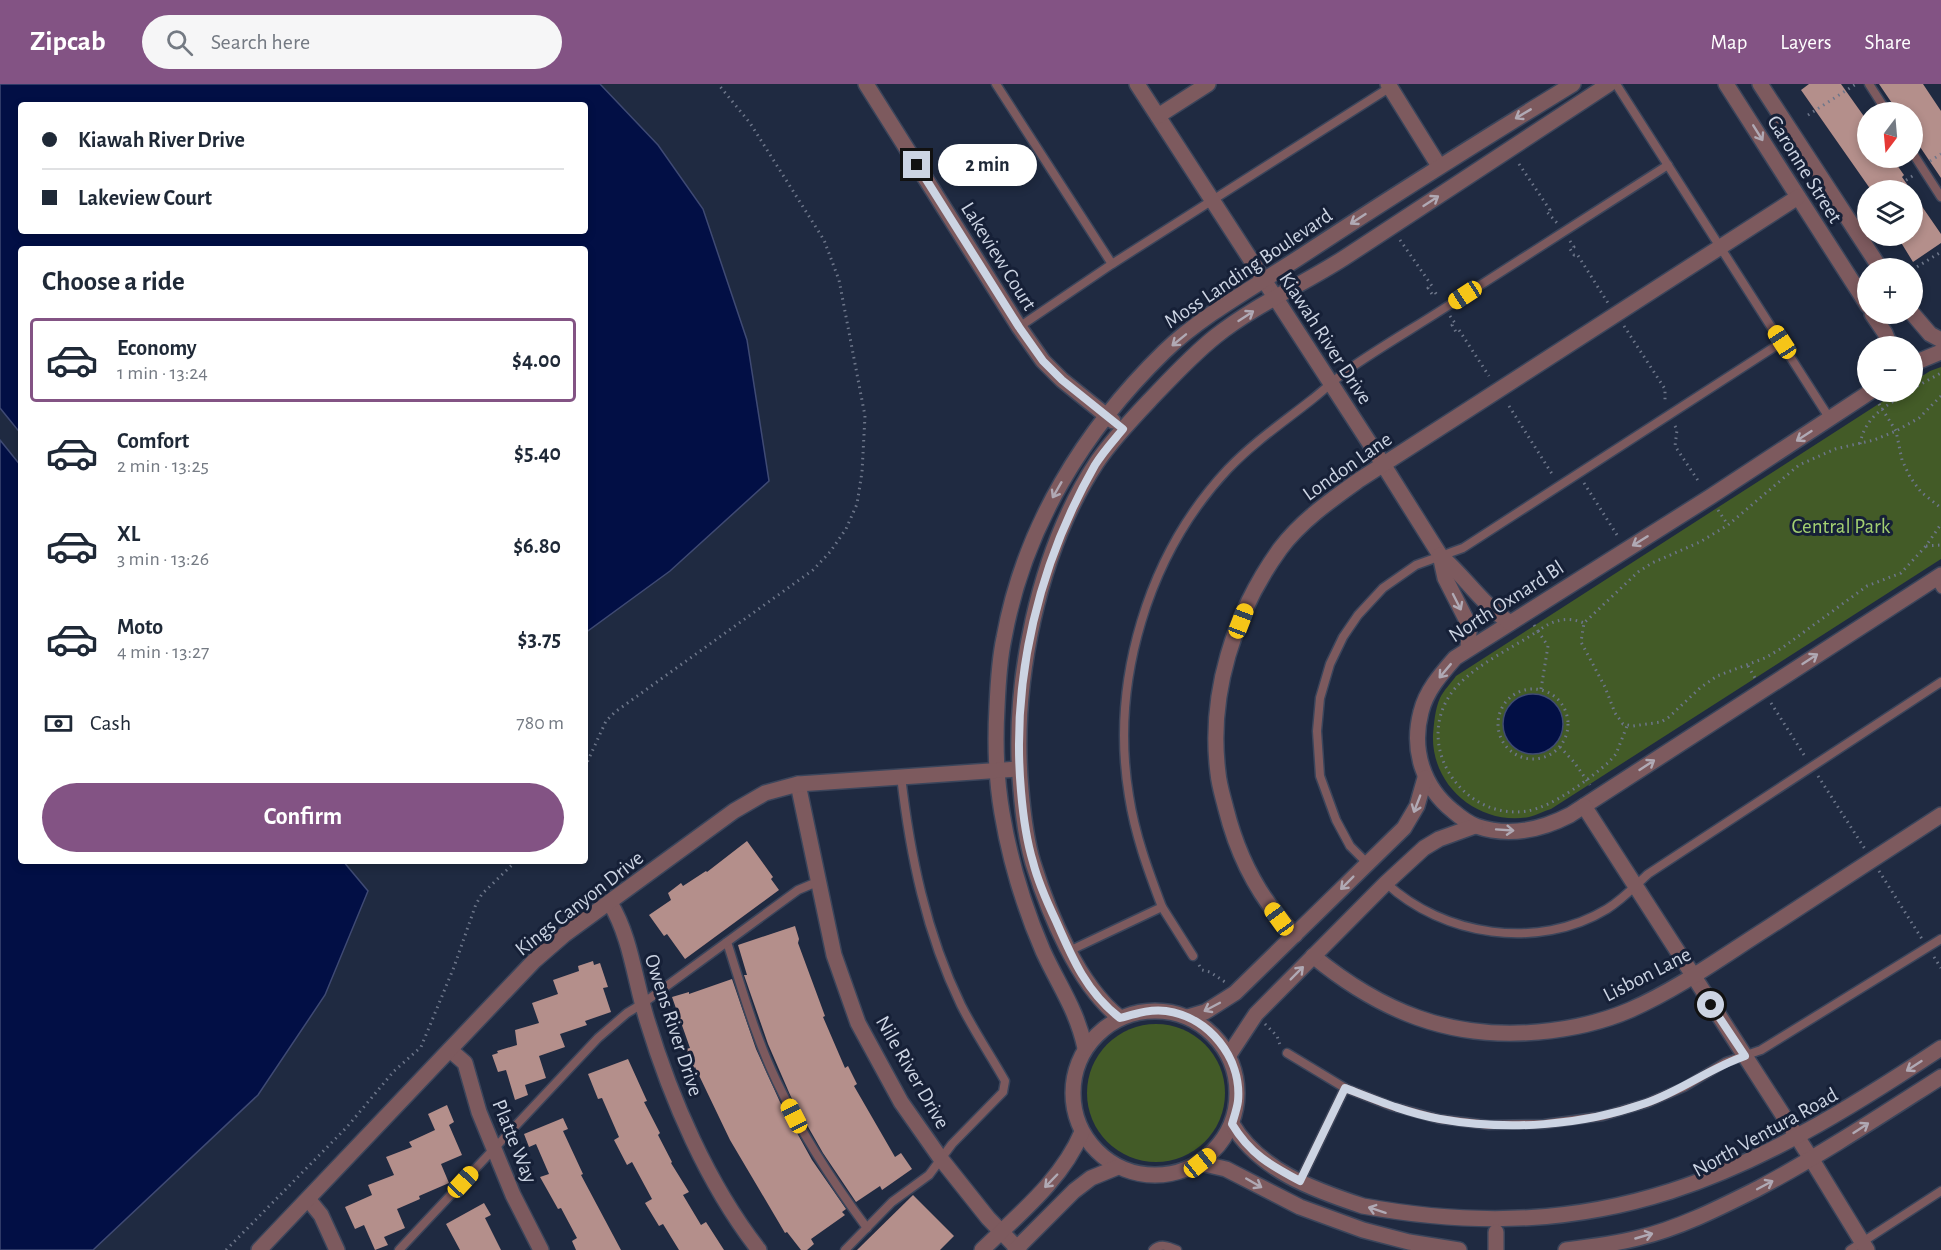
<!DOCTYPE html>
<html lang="en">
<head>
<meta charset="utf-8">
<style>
	body { margin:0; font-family:"Alegreya Sans",sans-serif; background:#f6f6f7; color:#1f2937; height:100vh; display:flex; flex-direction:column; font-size:22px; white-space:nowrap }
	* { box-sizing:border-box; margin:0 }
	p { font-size:20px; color:#747a83 }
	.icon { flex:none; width:33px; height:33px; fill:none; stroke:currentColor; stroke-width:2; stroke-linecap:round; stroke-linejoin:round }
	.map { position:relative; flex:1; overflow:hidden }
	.details { position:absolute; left:18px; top:162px; width:570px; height:618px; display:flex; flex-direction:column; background:#fff; border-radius:6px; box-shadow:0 3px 9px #0003 }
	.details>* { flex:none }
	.hud { position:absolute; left:18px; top:18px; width:570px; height:132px; border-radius:6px; box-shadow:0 3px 9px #0003; display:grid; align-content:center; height:132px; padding:0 24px; background:#fff }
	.needle { width:39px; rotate:196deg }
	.fabs { position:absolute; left:1857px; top:18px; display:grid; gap:12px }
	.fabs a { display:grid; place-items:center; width:66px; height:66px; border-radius:50%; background:#fff; box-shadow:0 3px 9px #0003; font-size:30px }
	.end { position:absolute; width:27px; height:27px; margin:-14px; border:8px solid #ccd4e3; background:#111; box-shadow:0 0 0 3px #111 }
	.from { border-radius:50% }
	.bubble { position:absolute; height:42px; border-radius:21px; background:#fff; box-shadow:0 3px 9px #0003; font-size:20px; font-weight:700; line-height:42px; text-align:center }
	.car { position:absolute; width:18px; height:36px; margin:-18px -9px; border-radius:8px; box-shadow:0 0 4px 2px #0007; background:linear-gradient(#f5c518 24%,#345 0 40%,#f5c518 0 76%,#345 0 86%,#f5c518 0) }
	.hud b { display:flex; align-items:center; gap:21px; height:57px; font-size:22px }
	.hud b+b { border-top:2px solid #e0e1e3 }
	.hud i { width:15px; height:15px; background:#1f2937 }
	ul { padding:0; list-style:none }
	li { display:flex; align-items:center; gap:18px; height:84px; margin:0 12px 9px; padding:0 12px; border:3px solid transparent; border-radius:6px }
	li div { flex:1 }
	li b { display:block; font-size:22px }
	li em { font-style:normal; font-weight:700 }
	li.selected { border-color:#835384 }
	li>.icon { width:54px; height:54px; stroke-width:1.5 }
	h2 { padding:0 24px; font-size:27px; line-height:72px }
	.pay { display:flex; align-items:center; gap:15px; height:66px; padding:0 24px; font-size:22px }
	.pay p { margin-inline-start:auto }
	.button { display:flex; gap:12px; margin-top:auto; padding:12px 24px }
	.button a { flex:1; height:69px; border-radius:36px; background:#835384; color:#fff; font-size:24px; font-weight:700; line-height:69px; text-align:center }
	header { display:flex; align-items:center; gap:36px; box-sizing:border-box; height:84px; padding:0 30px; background:#835384; color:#fff }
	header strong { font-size:28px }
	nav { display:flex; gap:33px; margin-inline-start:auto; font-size:21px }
	.search { width:420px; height:54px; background:#f6f6f7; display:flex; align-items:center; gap:15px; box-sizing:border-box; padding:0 21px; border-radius:33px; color:#747a83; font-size:22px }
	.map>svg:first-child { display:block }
	.green { fill:#435b27 }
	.water { fill:#020f45; stroke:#3f4a74; stroke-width:1.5; fill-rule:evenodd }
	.building { fill:#b48f8b }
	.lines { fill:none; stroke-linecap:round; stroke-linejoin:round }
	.lane-casing { stroke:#3b455b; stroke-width:11 }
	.street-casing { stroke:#3b455b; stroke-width:18 }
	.path { stroke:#6d768a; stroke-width:3; stroke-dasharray:1.5 4.5; stroke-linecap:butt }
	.lane { stroke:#7d5a5e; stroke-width:8 }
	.street { stroke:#7d5a5e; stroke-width:15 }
	.oneway { stroke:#b0a9b4 }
	.route { stroke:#ccd4e3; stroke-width:8 }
	.labels { text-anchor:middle; stroke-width:6; stroke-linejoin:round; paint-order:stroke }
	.street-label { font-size:21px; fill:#ccd4e3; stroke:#162037 }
	.park-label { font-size:21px; fill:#a2cf71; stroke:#162037 }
</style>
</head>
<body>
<header>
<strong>Zipcab</strong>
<div class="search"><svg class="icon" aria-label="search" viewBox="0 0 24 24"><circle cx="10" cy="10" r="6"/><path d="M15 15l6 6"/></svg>Search here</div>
<nav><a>Map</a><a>Layers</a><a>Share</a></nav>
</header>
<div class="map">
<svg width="1941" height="1166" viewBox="0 0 1941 1166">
	<rect width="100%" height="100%" fill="#1f2a41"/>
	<g class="green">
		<path d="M1941,283V475L1551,725C1544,727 1537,731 1529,733C1479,742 1431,702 1433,651C1434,639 1435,625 1440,614C1444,606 1451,599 1456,592L1894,310L1898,308H1912L1913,298L1930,287Z"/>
		<circle cx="1156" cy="1009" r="69"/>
	</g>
	<g class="water">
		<path d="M0,0H600L658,61L703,125L747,256L769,397L670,487L585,549V165H21V350L0,324ZM21,21H585V147H21Z"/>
		<polygon points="0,356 21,382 21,777 343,777 368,807 325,911 258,1011 93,1166 0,1166"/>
		<circle cx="1533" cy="640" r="30"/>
	</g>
	<g class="building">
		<polygon points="1809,0 1841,0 1868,38 1868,74 1892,74 1904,91 1902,93 1911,106 1871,106 1801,6"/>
		<polygon points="1879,0 1923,0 1941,27 1941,94 1912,51 1912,28 1898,28"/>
		<polygon points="1912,108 1941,150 1941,159 1913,178 1897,152 1912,152"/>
		<polygon points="747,757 773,793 771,795 779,806 685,875 667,850 664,852 649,831 671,816 668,809 681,799 683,802 706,787 707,788"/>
		<polygon points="795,842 799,855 798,859 825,932 823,933 845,984 848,982 857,1000 854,1002 895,1073 901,1069 912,1085 882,1106 880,1102 856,1118 823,1069 791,1013 768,960 744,891 747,891 738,861"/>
		<polygon points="593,877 594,881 600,879 608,903 603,904 611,928 585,937 587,941 560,950 565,963 539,972 546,994 525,1001 528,1011 515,1016 506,986 498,988 492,971 498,969 497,967 517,961 515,946 539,939 532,919 558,910 553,896 579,887 578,882"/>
		<polygon points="732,895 756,965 780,1018 812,1076 846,1125 842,1128 845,1131 811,1155 814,1160 807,1166 801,1166 787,1148 785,1149 730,1056 695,983 694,984 686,965 690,964 672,913 689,908 689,910"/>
		<polygon points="628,975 647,1017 644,1018 660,1049 658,1051 672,1078 671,1079 689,1108 683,1111 701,1141 706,1138 724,1166 679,1166 663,1140 659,1142 645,1119 652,1115 632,1078 627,1081 614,1056 619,1053 602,1014 598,1015 588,990"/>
		<polygon points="447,1021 454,1038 449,1041 462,1071 441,1080 449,1099 419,1112 420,1115 397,1125 405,1144 384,1153 388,1161 375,1166 364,1141 355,1145 345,1123 372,1111 368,1101 394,1091 386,1073 412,1063 409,1058 435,1046 428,1030"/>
		<polygon points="563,1034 568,1045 563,1047 583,1090 581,1091 621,1166 576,1166 572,1157 577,1154 561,1124 558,1125 540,1093 549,1090 536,1060 529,1063 524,1050"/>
		<polygon points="913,1111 954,1152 940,1166 857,1166"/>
		<polygon points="484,1119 491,1131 485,1134 501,1166 460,1166 446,1140"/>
	</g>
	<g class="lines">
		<g class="lane-casing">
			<g id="lane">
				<polyline points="996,0 1112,180"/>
				<polyline points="1616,0 1830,335"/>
				<polyline points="1869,0 1887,28"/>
				<polyline points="1912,68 1941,113"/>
				<polyline points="1019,243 1112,180 1392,2"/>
				<polyline points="1935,495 1941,505"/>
				<polyline points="1367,779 1350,762 1336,736 1320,692 1317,647 1320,614 1330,580 1343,553 1358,531 1383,504 1416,481 1463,464 1782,258"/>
				<path d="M1386,799C1443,852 1538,867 1607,825C1623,815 1635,802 1648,790L1941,598"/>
				<polyline points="1162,823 1193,872"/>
				<path d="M727,858C742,905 755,952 776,996C801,1049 832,1097 867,1144"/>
				<path d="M1069,867L1162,823C1148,786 1135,751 1129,712C1110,597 1148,470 1228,385C1253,359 1282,339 1310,317C1323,307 1335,295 1349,285C1379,264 1412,245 1443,225C1518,177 1593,129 1668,81"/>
				<polyline points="1287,969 1345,1004"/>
				<polyline points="1300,1097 1345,1004 1391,1022 1439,1035 1489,1041 1544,1040 1603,1032 1647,1019 1684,1003 1726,978 1761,966 1941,855"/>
				<polyline points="399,1166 598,954 627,929 642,920 798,806 817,798"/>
				<path d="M845,1166L892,1118L929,1091L952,1060L1003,1008L1005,997C991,972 974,947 961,921C926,849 910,771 901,692"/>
				<path d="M1153,1166C1160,1159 1168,1162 1177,1166"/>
				<polyline points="1850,1166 1941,1107"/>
			</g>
		</g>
		<g class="street-casing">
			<g id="street">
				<polyline points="866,0 1019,243 1043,277 1062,296 1113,337"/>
				<polyline points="1137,0 1376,369 1440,471 1445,494 1467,537 1469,548 1468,565"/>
				<polyline points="1388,0 1439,82"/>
				<polyline points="1726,0 1868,222"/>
				<polyline points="1760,0 1880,184"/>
				<polyline points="1158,32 1208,0"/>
				<polyline points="1912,229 1930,250 1941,256"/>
				<polyline points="1872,230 1885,249 1890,262"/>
				<polyline points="1912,280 1941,268"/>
				<path d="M1870,308L1710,413L1455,574C1441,590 1426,607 1421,628C1411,666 1423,703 1453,727C1460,733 1468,739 1476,742C1508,753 1541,746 1570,731L1941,491"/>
				<path d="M1440,471C1466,494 1481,519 1510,539"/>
				<polyline points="798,700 834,871 858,939 901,1018 941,1075 988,1134 1019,1166"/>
				<polyline points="1584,722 1812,1076 1867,1166"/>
				<path d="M610,819C631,853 635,898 647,936C671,1015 708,1101 759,1166"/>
				<path d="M1295,851C1260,816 1238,773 1226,725C1223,713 1219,701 1218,689C1208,610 1234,529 1280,465C1301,437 1331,416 1359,396L1798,113"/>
				<path d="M1313,872C1380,927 1450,956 1538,948C1571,945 1600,939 1630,926C1678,905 1722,873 1766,845C1824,807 1883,769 1941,731"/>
				<circle cx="1155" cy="1009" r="82"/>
				<polyline points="1188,933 1205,928 1235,909 1404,744 1417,722 1425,694"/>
				<path d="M1120,934C1078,901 1049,830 1033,779C1026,756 1023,730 1021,706C1011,600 1038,467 1097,378C1112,356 1131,336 1149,317C1171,294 1192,271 1216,252C1255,221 1302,201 1344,174C1432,116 1520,58 1609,0"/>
				<path d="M1085,964C1077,926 1059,902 1043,867C1024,823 1010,777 1002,729C996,694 995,658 997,623C998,600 999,577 1004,554C1024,443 1084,346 1164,268C1201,232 1254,203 1297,175C1388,115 1480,57 1573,0"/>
				<polyline points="450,966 465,979 479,1028 513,1111 541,1166"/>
				<polyline points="1229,971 1256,930 1386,799 1424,764 1439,755 1475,742"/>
				<path d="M1232,1040C1259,1086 1314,1106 1363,1122C1604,1166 1750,1091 1941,964"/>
				<polyline points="1200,1079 1226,1085 1300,1123 1363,1146 1409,1158 1459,1166"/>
				<polyline points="308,1115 321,1131 337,1166"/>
				<polyline points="1496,1148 1496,1166"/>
				<polyline points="259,1166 534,877 564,851 734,727 765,709 798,700 1019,685"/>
				<path d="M982,1166C1019,1130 1062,1096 1082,1048"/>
				<polyline points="1015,1166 1074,1107 1091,1094 1118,1083"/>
				<path d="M1566,1166C1590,1163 1614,1160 1638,1154C1680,1144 1719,1124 1757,1105C1821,1071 1880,1032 1941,993"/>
			</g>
		</g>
		<g class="path">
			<polyline points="1808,31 1856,0"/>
			<polyline points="1930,77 1941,70"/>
			<polyline points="1519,80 1550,126 1547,128 1558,140"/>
			<polyline points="1891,106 1914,91"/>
			<polyline points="1867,122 1868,121"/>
			<polyline points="1400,156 1432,202 1428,204 1432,210 1435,208 1438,213"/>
			<polyline points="1570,157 1574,163 1570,165 1574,171 1577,170 1608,219"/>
			<polyline points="1912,186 1941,168"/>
			<polyline points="1450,232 1455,239 1452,241 1456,248 1459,246 1489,292"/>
			<polyline points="1624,242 1665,305 1665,319"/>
			<polyline points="1912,305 1941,289"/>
			<polyline points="1941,312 1919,334 1896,347 1874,356 1835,365 1799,381 1728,441 1700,458 1652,479 1638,488 1584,539 1581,558 1605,603 1615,629 1623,640 1633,642 1661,638 1669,633 1700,604 1717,592 1765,574 1782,564 1867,502 1901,489 1926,462 1941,440"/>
			<polyline points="1879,320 1896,347 1902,376 1910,393 1921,408 1941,424"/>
			<polyline points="1509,322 1554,393"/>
			<polyline points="1675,342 1677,346 1675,362 1699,398"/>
			<path d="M1860,360C1865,332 1887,321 1909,308"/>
			<polyline points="1584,399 1617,451"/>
			<polyline points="1718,426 1728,441"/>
			<polyline points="1926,462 1941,461"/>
			<path d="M1534,541L1538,547C1511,565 1468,584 1450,611C1414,665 1465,737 1527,727C1553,723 1589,695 1609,678L1616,670L1627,642"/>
			<polyline points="1748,582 1755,594"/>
			<circle cx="1533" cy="640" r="35"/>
			<path d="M1541,605L1548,562L1538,547C1553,536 1567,532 1584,539"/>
			<polyline points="1771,619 1806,674"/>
			<polyline points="1560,663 1574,678 1590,701"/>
			<polyline points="585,683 606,637 615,628 813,486 830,468 846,445 857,420 862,388 865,332 839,196 824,156 750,39 718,0"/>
			<polyline points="1818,692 1865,765"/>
			<polyline points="1879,787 1922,855"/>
			<polyline points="1934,873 1941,884"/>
			<polyline points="1199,881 1202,886 1210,888 1225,898"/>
			<polyline points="1265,940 1277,952 1280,961"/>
			<polyline points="226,1166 347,1043 394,987 421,963 454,883 476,820 482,810 516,777"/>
		</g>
		<use href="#lane" class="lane"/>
		<use href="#street" class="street"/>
	</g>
	<defs><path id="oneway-shaft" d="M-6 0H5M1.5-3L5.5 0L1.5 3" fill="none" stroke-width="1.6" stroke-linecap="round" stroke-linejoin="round" transform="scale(1.5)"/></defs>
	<g class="oneway">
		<use href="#oneway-shaft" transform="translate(1523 30) rotate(149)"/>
		<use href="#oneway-shaft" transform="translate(1758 49) rotate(58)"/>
		<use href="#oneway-shaft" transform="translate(1431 117) rotate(-33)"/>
		<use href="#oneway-shaft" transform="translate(1358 135) rotate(147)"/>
		<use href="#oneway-shaft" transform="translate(1246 232) rotate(-33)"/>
		<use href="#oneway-shaft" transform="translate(1179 256) rotate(141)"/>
		<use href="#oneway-shaft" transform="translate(1804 352) rotate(147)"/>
		<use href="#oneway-shaft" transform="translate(1057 406) rotate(120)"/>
		<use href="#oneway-shaft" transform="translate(1640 457) rotate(148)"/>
		<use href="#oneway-shaft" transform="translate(1457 518) rotate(63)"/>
		<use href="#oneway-shaft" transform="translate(1810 575) rotate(-33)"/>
		<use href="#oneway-shaft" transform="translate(1445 587) rotate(130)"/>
		<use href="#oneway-shaft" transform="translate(1647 681) rotate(-33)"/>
		<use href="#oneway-shaft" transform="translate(1417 720) rotate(111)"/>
		<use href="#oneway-shaft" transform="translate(1505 746) rotate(4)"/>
		<use href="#oneway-shaft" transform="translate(1347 799) rotate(135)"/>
		<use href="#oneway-shaft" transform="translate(1297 889) rotate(-45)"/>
		<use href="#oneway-shaft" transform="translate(1212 923) rotate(152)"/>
		<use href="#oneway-shaft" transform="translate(1914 982) rotate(147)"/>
		<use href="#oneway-shaft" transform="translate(1861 1044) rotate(-33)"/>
		<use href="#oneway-shaft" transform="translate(1051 1097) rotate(134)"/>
		<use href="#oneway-shaft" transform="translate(1254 1099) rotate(30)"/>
		<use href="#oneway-shaft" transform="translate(1765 1101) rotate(-28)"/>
		<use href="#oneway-shaft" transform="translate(1377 1126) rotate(-162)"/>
		<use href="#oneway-shaft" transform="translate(1644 1152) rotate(-16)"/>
	</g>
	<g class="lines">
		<path class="route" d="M917,81L1019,243L1043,277L1062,296L1123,345C1114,356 1103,368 1095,381C1039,479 1011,593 1021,707C1023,731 1026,755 1033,778C1038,798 1047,818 1056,837C1072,874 1087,909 1120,934C1135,930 1149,925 1166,927C1209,933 1242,974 1238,1017C1237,1025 1234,1033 1232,1040C1250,1070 1270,1081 1300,1097L1345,1004C1376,1016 1407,1029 1440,1035C1508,1047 1581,1042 1646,1019C1681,1007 1710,984 1745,972L1711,921"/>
	</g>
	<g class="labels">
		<g class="street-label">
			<text transform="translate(1805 85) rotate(58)" y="7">Garonne Street</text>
			<text transform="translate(999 172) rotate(58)" y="7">Lakeview Court</text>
			<text transform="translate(1248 184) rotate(-34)" y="7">Moss Landing Boulevard</text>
			<text transform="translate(1326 254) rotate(57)" y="7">Kiawah River Drive</text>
			<text transform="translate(1347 382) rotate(-35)" y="7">London Lane</text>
			<text transform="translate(1506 517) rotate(-33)" y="7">North Oxnard Bl</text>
			<text transform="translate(579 819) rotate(-38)" y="7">Kings Canyon Drive</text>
			<text transform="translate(1647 890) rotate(-27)" y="7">Lisbon Lane</text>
			<text transform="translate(674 941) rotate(72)" y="7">Owens River Drive</text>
			<text transform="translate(913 988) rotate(60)" y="7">Nile River Drive</text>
			<text transform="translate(1765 1048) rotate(-29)" y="7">North Ventura Road</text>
			<text transform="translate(515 1057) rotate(68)" y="7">Platte Way</text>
		</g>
		<g class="park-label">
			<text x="1841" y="449">Central Park</text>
		</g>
	</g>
</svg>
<div class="fabs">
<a><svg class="needle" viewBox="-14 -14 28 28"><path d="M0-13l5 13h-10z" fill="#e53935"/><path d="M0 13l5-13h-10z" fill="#747a83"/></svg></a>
<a><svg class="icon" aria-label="layers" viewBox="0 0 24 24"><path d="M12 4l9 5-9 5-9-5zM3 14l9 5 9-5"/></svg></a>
<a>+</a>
<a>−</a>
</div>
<i class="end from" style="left:1711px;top:921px"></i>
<i class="end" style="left:917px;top:81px"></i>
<div class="bubble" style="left:938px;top:60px;width:99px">2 min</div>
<i class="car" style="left:1465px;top:211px;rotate:237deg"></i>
<i class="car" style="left:1782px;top:258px;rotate:327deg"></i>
<i class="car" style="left:1241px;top:537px;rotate:21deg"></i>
<i class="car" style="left:1279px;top:835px;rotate:324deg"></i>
<i class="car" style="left:794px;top:1032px;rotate:333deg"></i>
<i class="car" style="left:1200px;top:1079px;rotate:51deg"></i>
<i class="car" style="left:463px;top:1098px;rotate:43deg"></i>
<div class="hud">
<b><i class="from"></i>Kiawah River Drive</b>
<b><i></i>Lakeview Court</b>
</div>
<section class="details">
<h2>Choose a ride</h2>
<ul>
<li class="selected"><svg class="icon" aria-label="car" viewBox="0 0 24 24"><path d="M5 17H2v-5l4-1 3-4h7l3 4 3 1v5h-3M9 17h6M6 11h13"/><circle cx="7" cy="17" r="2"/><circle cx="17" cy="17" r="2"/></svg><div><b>Economy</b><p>1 min · 13:24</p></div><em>$4.00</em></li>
<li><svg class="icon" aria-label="car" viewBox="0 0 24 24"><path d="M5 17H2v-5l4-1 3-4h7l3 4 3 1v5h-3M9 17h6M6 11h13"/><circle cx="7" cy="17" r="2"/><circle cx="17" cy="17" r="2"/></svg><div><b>Comfort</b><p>2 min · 13:25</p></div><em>$5.40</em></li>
<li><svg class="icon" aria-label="car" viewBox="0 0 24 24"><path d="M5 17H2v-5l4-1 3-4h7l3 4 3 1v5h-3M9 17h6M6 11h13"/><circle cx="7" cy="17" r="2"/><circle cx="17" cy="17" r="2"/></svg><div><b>XL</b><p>3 min · 13:26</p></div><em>$6.80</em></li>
<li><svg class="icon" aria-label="car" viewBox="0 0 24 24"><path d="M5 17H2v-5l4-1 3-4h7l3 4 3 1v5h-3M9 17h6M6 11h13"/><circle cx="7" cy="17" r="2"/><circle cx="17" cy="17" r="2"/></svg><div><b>Moto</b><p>4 min · 13:27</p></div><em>$3.75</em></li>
</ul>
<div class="pay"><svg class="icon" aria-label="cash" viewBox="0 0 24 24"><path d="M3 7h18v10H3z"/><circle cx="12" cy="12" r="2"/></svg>Cash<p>780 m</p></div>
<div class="button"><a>Confirm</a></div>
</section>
</div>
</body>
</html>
